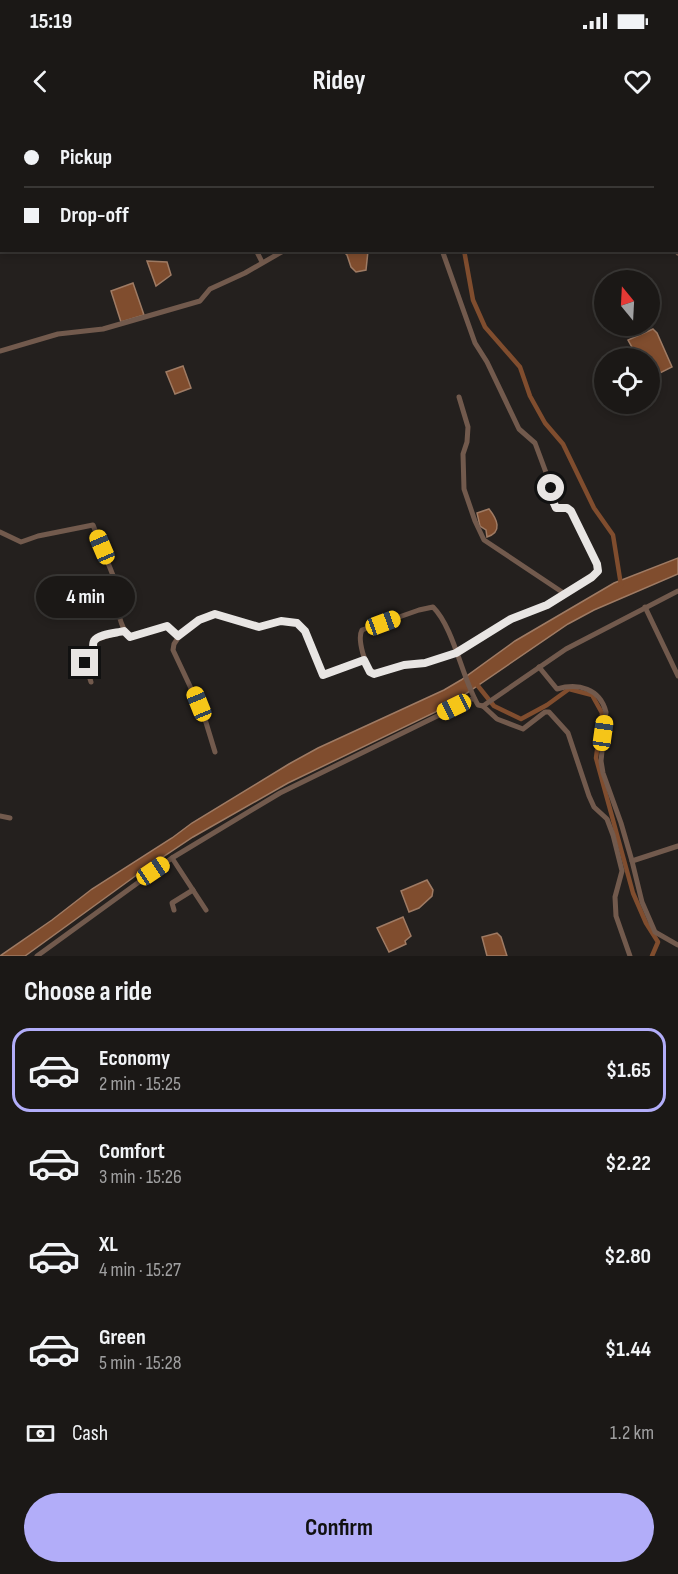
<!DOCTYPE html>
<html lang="en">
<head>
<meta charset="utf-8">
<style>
	body { margin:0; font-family:"Sofia Sans Condensed",sans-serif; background:#282523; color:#f1f3f6; height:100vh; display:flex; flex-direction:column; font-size:22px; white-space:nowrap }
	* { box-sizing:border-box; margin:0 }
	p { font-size:20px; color:#a0a0a1 }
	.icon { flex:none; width:33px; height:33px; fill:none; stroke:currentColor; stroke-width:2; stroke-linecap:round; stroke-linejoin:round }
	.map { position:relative; height:836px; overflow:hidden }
	.details { display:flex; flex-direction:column; background:#1b1816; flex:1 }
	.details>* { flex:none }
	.guide { position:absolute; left:0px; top:0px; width:678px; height:132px; box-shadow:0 3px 9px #0003,0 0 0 2px #393735; display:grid; align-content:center; height:132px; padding:0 24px; background:#1b1816 }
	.needle { width:39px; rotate:342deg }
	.tools { position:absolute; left:594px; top:150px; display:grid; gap:12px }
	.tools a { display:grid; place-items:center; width:66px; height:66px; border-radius:50%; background:#1b1816; box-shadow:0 3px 9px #0003,0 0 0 2px #393735; font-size:30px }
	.end { position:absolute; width:27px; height:27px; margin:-14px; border:8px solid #e8e5e3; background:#111; box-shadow:0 0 0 3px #111 }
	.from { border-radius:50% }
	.bubble { position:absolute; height:42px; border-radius:21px; background:#1b1816; box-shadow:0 3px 9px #0003,0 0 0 2px #393735; font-size:20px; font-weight:700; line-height:42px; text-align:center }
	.car { position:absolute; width:18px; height:36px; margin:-18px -9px; border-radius:8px; box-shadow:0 0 4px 2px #0007; background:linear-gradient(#f5c518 24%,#345 0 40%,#f5c518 0 76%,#345 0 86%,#f5c518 0) }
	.guide b { display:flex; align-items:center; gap:21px; height:57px; font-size:22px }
	.guide b+b { border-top:2px solid #393735 }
	.guide i { width:15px; height:15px; background:#f1f3f6 }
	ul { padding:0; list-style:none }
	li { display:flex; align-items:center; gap:18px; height:84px; margin:0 12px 9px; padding:0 12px; border:3px solid transparent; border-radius:18px }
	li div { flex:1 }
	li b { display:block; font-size:22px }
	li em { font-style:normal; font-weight:700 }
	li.on { border-color:#b2adf9 }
	li>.icon { width:54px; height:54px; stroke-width:1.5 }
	h2 { padding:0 24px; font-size:27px; line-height:72px }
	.pay { display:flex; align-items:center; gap:15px; height:66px; padding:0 24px; font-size:22px }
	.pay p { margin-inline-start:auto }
	.action { display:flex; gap:12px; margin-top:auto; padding:12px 24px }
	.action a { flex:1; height:69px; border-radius:36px; background:#b2adf9; color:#111; font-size:24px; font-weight:700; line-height:69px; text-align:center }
	.status { display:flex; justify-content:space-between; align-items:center; height:42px; padding:0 30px; background:#1b1816; direction:ltr }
	.status svg { height:16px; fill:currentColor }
	header { display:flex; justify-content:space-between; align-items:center; height:78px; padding:0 24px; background:#1b1816; font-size:27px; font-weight:700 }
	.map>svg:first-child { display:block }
	.water { fill:#804d2e; stroke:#9f7b64; stroke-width:1.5 }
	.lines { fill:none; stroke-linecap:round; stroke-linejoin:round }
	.canal { stroke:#804d2e; stroke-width:4.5 }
	.minor { stroke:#725a4d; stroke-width:5 }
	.route { stroke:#e8e5e3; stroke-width:8 }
</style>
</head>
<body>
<div class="status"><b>15:19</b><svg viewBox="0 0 49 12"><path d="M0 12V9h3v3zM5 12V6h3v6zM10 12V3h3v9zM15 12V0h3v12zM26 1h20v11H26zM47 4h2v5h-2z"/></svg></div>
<header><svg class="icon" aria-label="back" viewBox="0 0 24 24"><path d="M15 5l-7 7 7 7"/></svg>Ridey<svg class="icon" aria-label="heart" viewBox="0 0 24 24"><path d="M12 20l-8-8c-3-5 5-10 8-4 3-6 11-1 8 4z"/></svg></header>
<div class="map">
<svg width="678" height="836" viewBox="0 0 678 836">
	<rect width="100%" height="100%" fill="#24201e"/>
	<g class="water">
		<polygon points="343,131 368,131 366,150 356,152 351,147 347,135"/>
		<polygon points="147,141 167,142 171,155 156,166"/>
		<polygon points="133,163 144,195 121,202 111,171"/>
		<polygon points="653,209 657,213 672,247 652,257 650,256 650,238 638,238 628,220"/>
		<polygon points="183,246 191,268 175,274 166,252"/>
		<path d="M489,389C497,399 503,412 487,417L486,410L480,406L477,393Z"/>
		<polygon points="678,438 678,454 594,490 568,504 461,577 449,582 446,587 288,663 193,717 145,749 25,836 0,836 52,800 92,769 172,718 192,703 289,644 318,628 444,570 461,560 515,521 614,463"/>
		<polygon points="427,760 433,770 432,776 419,788 409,792 401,771"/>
		<polygon points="403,797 411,816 405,821 406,824 389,832 377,808"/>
		<polygon points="497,813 501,817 507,836 487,836 482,817"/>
	</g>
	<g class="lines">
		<g class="canal">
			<polyline points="464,130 473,180 485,207 520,247 530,276 545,303 563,324 594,388 613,415 621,465"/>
			<polyline points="474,561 494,586 521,599 547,585 569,569 592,575 602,593 596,638 633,773 646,803 658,822 652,836"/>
		</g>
		<g class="minor">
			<polyline points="412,0 412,2"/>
			<polyline points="256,130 262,142"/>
			<path d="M442,130L475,223L487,242L519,309L535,323L551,366C547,374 552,382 558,389L567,388L571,391L598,448L592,457L547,485L504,503L456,533L425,543L404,545L374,553C365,548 357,519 362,510L419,490L433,487C454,508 462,558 478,585L483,586L497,599L523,609L545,592H549L568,613L589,676L594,687L607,699L613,715L622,751L615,777L616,796L630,836"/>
			<polyline points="676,130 678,133"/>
			<polyline points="0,231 58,214 103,209 200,181 210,169 245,153 285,130"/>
			<polyline points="459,277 468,307 467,322 463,334 464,369 475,401 484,420 565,474"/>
			<path d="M0,412L21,422L38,416L93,405L116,463C116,480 118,506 130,517L167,506L178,516"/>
			<polyline points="645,487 678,556"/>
			<path d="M539,547L557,569C578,563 600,568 606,592L601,641L603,653L621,703L632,741L642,782L655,812L678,825"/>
			<polyline points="91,562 85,543 94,534 94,520 124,511"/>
			<polyline points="483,586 566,529 678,471"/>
			<polyline points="215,632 204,596 173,530 174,524 182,512 199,500 211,494 215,494 259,507 281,501 297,503 305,511 323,555 364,540"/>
			<polyline points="0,696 10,698"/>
			<polyline points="172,738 206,790"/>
			<polyline points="632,741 678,726"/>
			<polyline points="174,790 172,783 193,770"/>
			<polyline points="37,836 172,738 280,673 474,578"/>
		</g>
	</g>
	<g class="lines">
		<path class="route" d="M85,543L93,536C94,532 92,524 94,521C98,514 117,513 124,511L130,517L167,506L178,516L199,500L215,494L259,507L281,501L297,503L305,511L323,555L364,540L370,552L374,554L404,545L425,543L456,533L511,499L547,485L592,457L598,451L597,444L571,391L567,388H556L549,372L551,368"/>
	</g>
</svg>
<div class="tools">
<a><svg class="needle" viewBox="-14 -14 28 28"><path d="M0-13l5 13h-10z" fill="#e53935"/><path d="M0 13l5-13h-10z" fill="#a0a0a1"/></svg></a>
<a><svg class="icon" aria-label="locate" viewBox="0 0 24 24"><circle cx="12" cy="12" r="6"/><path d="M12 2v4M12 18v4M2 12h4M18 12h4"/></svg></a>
</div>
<i class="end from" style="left:551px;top:368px"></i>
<i class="end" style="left:85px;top:543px"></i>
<div class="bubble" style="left:36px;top:456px;width:99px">4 min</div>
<i class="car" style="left:102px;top:427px;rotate:337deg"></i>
<i class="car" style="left:383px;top:503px;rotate:70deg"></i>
<i class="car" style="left:199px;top:584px;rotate:338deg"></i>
<i class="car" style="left:454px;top:587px;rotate:244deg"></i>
<i class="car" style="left:603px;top:613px;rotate:8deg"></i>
<i class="car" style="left:153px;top:751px;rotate:56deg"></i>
<div class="guide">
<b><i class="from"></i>Pickup</b>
<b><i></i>Drop-off</b>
</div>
</div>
<section class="details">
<h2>Choose a ride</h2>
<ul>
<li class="on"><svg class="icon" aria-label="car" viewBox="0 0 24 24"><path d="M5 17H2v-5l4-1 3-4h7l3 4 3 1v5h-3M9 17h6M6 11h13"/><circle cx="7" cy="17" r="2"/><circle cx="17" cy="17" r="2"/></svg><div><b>Economy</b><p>2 min · 15:25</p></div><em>$1.65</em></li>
<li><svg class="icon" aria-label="car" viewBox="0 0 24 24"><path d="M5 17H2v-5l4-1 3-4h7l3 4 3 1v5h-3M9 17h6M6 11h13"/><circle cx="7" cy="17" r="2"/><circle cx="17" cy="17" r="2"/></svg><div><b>Comfort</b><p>3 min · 15:26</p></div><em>$2.22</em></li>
<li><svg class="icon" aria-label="car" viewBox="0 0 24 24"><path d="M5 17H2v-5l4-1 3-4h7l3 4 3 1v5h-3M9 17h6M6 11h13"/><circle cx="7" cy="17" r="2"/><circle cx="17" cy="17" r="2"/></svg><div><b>XL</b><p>4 min · 15:27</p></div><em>$2.80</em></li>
<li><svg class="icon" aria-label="car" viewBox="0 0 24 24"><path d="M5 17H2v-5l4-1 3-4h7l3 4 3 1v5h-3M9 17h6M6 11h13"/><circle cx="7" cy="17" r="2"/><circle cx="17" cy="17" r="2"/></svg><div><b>Green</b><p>5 min · 15:28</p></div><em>$1.44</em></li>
</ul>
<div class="pay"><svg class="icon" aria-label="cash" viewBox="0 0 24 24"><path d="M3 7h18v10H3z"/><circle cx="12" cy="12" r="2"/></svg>Cash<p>1.2 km</p></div>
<div class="action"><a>Confirm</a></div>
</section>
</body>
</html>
